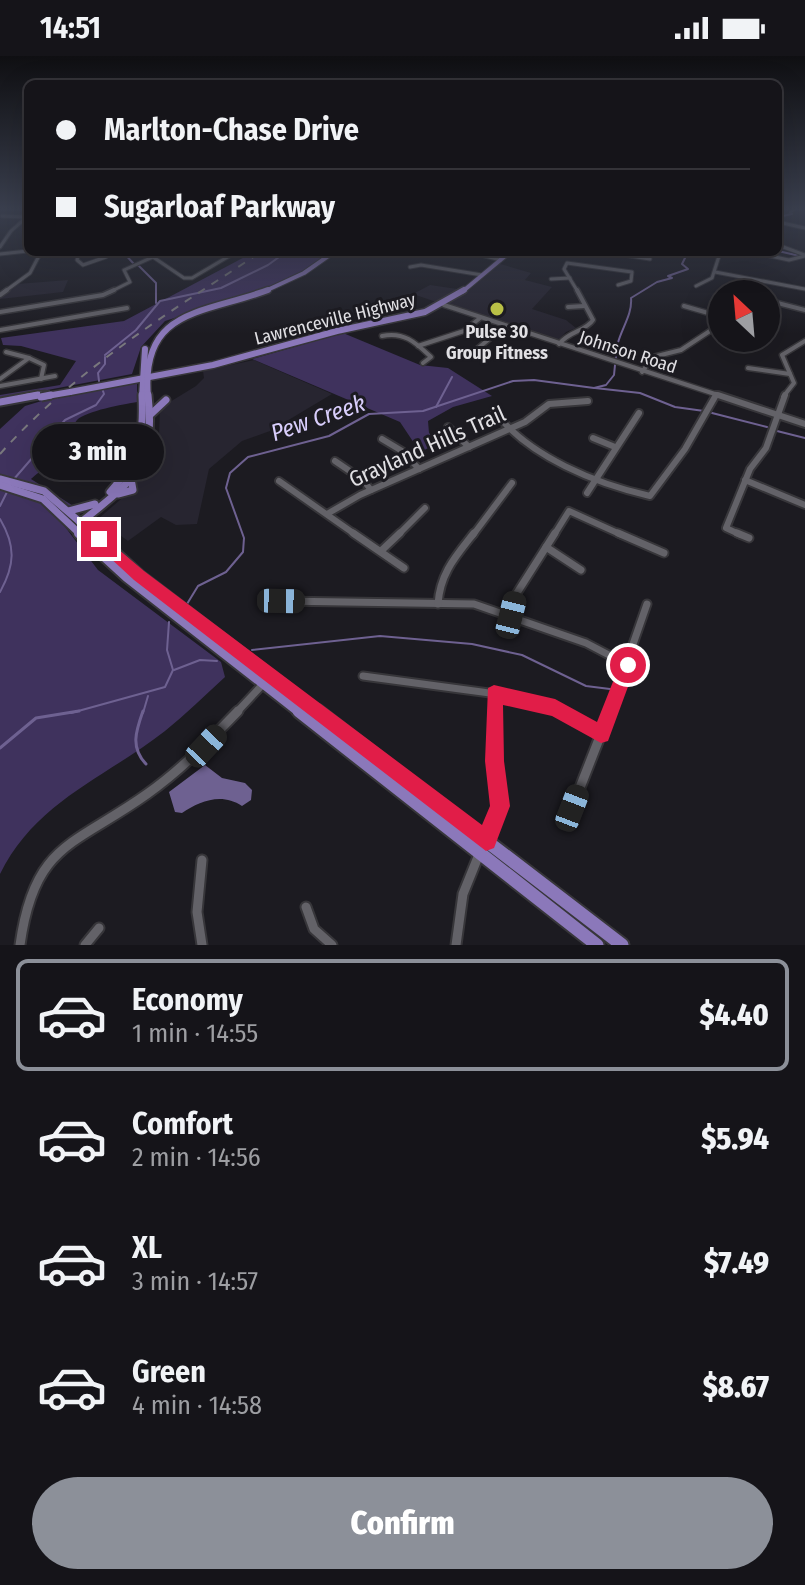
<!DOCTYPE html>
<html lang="en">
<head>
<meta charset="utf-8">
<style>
	body { margin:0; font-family:"Fira Sans Condensed",sans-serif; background:#222126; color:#f1f3f6; height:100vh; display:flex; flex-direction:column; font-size:30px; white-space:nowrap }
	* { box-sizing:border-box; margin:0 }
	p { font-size:26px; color:#9d9ea2 }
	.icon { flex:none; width:44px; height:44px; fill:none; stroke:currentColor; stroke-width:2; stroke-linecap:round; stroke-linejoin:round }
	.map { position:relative; height:889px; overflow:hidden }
	.details { display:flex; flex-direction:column; background:#151419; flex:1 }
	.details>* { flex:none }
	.guide { position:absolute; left:24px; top:24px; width:758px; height:176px; border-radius:12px; box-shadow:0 8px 32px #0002,0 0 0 2px #343338; display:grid; align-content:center; height:176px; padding:0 32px; background:#151419 }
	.needle { width:52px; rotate:334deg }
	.buttons { position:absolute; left:708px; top:224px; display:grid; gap:16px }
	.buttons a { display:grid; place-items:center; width:72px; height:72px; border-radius:50%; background:#151419; box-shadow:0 8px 32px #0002,0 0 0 2px #343338; font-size:40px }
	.end { position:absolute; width:36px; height:36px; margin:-18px; border:10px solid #e11d48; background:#fff; box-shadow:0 0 0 4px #fff }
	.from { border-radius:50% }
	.bubble { position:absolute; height:56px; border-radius:28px; background:#151419; box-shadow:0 8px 32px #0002,0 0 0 2px #343338; font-size:26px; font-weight:800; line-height:56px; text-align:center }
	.car { position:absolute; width:24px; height:48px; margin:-24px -12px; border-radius:10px; box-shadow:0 0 6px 2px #0007; background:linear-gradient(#222 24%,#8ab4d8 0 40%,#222 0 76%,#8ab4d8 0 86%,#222 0) }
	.guide b { display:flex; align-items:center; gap:28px; height:76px; font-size:30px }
	.guide b+b { border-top:2px solid #343338 }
	.guide i { width:20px; height:20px; background:#f1f3f6 }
	ul { padding:14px 0 0; list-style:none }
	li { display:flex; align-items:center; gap:24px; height:112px; margin:0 16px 12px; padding:0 16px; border:4px solid transparent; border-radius:12px }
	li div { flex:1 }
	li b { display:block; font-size:30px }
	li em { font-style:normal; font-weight:800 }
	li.active { border-color:#8c9099 }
	li>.icon { width:72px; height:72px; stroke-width:1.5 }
	.cta { display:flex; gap:16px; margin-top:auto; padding:16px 32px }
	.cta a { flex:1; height:92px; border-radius:48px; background:#8c9099; color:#fff; font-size:32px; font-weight:800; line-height:92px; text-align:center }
	.status { display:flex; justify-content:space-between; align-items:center; height:56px; padding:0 40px; background:#151419; direction:ltr }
	.status svg { height:22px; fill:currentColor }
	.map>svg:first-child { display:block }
	.built { fill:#272530 }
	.green { fill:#3f325d }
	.water { fill:#6e6191 }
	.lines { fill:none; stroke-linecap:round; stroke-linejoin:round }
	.stream-far1 { stroke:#6e6191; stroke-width:2 }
	.stream { stroke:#6e6191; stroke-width:3 }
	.minor-far4-casing { stroke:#37363a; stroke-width:5 }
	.minor-far3-casing { stroke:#37363a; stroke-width:7 }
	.minor-far2-casing { stroke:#37363a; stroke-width:10 }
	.minor-far1-casing { stroke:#37363a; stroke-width:11 }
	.minor-casing { stroke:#37363a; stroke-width:13 }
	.major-far4-casing { stroke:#37363a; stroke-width:6 }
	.major-far3-casing { stroke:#37363a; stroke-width:9 }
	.major-far2-casing { stroke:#37363a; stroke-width:11 }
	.major-far1-casing { stroke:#37363a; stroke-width:14 }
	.major-casing { stroke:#37363a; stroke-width:17 }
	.minor-far4 { stroke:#636268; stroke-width:3 }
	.minor-far3 { stroke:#636268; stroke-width:4 }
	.minor-far2 { stroke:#636268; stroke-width:6 }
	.minor-far1 { stroke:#636268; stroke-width:7 }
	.minor { stroke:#636268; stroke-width:9 }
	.major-far4 { stroke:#8b78ba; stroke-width:4 }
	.major-far3 { stroke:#8b78ba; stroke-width:6 }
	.major-far2 { stroke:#8b78ba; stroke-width:7 }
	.major-far1 { stroke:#8b78ba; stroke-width:10 }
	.major { stroke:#8b78ba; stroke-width:13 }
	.rail { stroke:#79787d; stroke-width:2; stroke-dasharray:8 8; stroke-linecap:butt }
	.major-bridge-far1-casing { stroke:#37363a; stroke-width:9; stroke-linecap:butt }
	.major-bridge-casing { stroke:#37363a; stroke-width:11; stroke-linecap:butt }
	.major-bridge-far1 { stroke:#8b78ba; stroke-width:6 }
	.major-bridge { stroke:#8b78ba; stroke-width:7 }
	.route { fill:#e11d48 }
	.poi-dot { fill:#b9c046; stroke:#1c1b21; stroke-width:3 }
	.labels { text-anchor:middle; stroke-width:6; stroke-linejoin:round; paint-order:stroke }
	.far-street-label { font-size:18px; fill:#e1e0e4; stroke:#1c1b21 }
	.far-poi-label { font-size:18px; font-weight:bold; fill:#e1e0e4; stroke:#1c1b21 }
	.street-label { font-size:22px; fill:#e1e0e4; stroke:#1c1b21 }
	.water-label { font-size:24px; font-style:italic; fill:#d9cefc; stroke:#1c1b21 }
</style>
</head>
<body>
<div class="status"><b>14:51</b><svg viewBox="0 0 49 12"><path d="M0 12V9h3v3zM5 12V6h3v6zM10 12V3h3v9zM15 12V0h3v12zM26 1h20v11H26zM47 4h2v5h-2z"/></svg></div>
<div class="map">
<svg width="805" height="889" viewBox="0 0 805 889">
	<rect width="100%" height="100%" fill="#1c1b21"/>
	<g class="built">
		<polygon points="497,207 531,217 525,224 552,231 532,253 566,264 576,272 566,276 556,287 413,238 430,229 464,234"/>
		<polygon points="68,224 63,236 0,243 0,240 17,228"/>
		<polygon points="254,304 332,338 270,375 242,385 209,413 197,468 176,469 161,461 128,485 98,463 128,437 145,415 159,381 160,352 196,330 204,322 203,315"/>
	</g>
	<g class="green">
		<polygon points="254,196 333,196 293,224 165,265 141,291 132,318 0,343 0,339 60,329 76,305 21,290 3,289 1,282 124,265"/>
		<polygon points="343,277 420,309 448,312 492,340 453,351 428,365 429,377 439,387 420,396 400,366 252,303"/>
		<path d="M130,327L137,328V346C124,348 86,355 77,364C71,371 70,383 64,392C56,404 42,413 31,423L78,453L59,463L98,514L221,606L225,621C205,639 186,658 165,675C105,722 36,745 0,818V373L25,350L58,340Z"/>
	</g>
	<path class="water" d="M205,709L222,722L245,727L252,734L251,744L242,750C222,736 199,745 182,757L175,756L169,736Z"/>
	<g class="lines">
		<g class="stream-far1">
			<polyline points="778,161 792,158 790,156 794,154"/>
			<polyline points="778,195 800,200"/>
			<polyline points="123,196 133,207"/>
			<polyline points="138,209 156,227 156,247"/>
			<polyline points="105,299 136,274 160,245 221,232 268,209 286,196"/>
			<path d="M616,304C614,280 633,263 631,242L657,226L672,222L668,220L688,213L682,208L686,200L683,196"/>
			<polyline points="99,325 98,317 105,308 105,301"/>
			<polyline points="595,332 640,337 675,351 704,355"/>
			<polyline points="436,351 452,321"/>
			<polyline points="712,357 767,371"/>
			<polyline points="777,375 805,382"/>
			<polyline points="14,423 65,364 96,349 104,338 102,332"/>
			<polyline points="0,450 7,436"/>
			<path d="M0,463C16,490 15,509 0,536"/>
			<polyline points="187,548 198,530 226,516 243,496 244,482 226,432 230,417 248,401 329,380 369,358 423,355 513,325 534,324 594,332 606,329 614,319 615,309"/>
			<polyline points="252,594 380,580 472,588 522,599 586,630 610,633"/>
			<polyline points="174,614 200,604 217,605"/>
			<polyline points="71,657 165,631 173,614 167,594 169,566"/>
			<polyline points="143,657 148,640"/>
		</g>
		<g class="stream">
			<path d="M143,655C136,675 130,691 146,708"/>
			<polyline points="0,692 36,662 79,655"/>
		</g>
		<g class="minor-far4-casing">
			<g id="minor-far4">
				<polyline points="2,160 26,161"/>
				<polyline points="778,166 805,172"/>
				<polyline points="778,189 805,199"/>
				<polyline points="0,191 11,175 28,160"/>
				<polyline points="79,196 77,204 83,209 106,201"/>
				<polyline points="469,196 501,204"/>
				<polyline points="604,196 650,203"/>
				<polyline points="751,196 789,204 805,200"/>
				<polyline points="0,198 28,195"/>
				<polyline points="197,199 204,196"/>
				<polyline points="153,201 184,222 192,222 236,196"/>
				<polyline points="410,211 421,209 482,219"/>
				<polyline points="715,216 805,233"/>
				<polyline points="551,223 570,222"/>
				<polyline points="696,230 712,222 720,197"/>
				<polyline points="4,236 30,217 41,196"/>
				<polyline points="110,236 130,226 124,214 164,196"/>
				<polyline points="578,236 564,213 567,207 632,216 631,225 618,229"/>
			</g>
		</g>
		<g class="minor-far3-casing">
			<g id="minor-far3">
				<polyline points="0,239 7,234"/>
				<polyline points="766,244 805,254"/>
				<polyline points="444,249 724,341"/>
				<polyline points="684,250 722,261"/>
				<polyline points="568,251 584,250"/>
				<polyline points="0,256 103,239 114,234"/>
				<polyline points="470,270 494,279 477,293"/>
				<polyline points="0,274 127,252"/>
				<path d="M382,280C404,275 416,287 431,301L423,307"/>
				<path d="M559,288C569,275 586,275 593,264L577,234"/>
				<polyline points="418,290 464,275 480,262"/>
				<polyline points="6,296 29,302"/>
				<polyline points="748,312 790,318"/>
				<polyline points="642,316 653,301 681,294 722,267"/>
				<polyline points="0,323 29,302 44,309 41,323"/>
				<polyline points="0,330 55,320"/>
				<polyline points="783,341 794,327 782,299 805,285"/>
			</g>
		</g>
		<g class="minor-far2-casing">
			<g id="minor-far2">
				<polyline points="718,339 805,368"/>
				<path d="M495,356C529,401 597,428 650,440L685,393L716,339"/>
				<polyline points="448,371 469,391"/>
				<polyline points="593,382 615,391"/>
				<polyline points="382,383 402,395 419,413"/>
				<polyline points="335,405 363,424 371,434"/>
				<polyline points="745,424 805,449"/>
				<polyline points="279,425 356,479"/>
				<polyline points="587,437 639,357"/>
				<polyline points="327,458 360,439 525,366 549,348 588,345"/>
				<polyline points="398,479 425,452"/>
				<polyline points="473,479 512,427"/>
				<polyline points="554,479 569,455 622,479"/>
				<polyline points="741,479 726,472 750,413 766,392 785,339"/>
			</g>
		</g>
		<g class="minor-far1-casing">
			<g id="minor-far1">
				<polyline points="353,477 404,512"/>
				<polyline points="618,477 664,497"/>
				<polyline points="737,477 749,482"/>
				<polyline points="546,491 581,514"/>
				<polyline points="381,495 400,477"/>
				<polyline points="281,545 474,548 586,587 628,609"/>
				<path d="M438,548C440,517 456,500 474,477"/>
				<polyline points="511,559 515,540 555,477"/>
				<polyline points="363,620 519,641 564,657"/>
				<polyline points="494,638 494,657"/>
				<polyline points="236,657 264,627"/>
				<polyline points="609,657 647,548"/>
			</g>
		</g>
		<g class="minor-casing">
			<g id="minor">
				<polyline points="561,655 601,678"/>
				<polyline points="572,752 610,655"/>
				<polyline points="487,783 500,750 494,705 494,655"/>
				<polyline points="202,804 197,856 202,889"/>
				<polyline points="306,851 314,873 332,889"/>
				<path d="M20,889C34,787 74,790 147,738C181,714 209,685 238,655"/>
				<polyline points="85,889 99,872"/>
				<polyline points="456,889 463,838 480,796"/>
			</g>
		</g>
		<g class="major-far4-casing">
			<g id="major-far4">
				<polyline points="263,236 304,217 334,196"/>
				<polyline points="462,236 510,196"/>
			</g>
		</g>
		<g class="major-far3-casing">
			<g id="major-far3">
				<polyline points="70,336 213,309 337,275 425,256 464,234"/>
				<polyline points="26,341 45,338"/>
				<polyline points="142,341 145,293"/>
				<path d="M148,341C140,252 204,258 268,234"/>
			</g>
		</g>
		<g class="major-far2-casing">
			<g id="major-far2">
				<polyline points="0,346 38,339"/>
				<polyline points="150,359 166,344"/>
				<polyline points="0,423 44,435 95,479"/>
				<polyline points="0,429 43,443 81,479"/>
				<path d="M110,436C140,403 144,383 142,339"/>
				<polyline points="118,438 133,434 131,423"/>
				<polyline points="69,455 95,448"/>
				<path d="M80,467C133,424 156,412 148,339"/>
			</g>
		</g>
		<g class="major-far1-casing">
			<g id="major-far1">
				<polyline points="79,477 127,521 301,657"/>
				<polyline points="93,477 139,519 320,657"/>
			</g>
		</g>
		<g class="major-casing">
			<g id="major">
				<polyline points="299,655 597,889"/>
				<polyline points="317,655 622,889"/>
			</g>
		</g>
		<use href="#minor-far4" class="minor-far4"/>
		<use href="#minor-far3" class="minor-far3"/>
		<use href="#minor-far2" class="minor-far2"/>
		<use href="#minor-far1" class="minor-far1"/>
		<use href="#minor" class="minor"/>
		<use href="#major-far4" class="major-far4"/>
		<use href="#major-far3" class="major-far3"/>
		<use href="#major-far2" class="major-far2"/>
		<use href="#major-far1" class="major-far1"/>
		<use href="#major" class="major"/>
		<path class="rail" d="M0,398C75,314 168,257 261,196"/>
		<g class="major-bridge-far1-casing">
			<polyline id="major-bridge-far1" points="41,341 70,336"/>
		</g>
		<g class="major-bridge-casing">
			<polyline id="major-bridge" points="41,341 51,339"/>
		</g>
		<use href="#major-bridge-far1" class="major-bridge-far1"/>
		<use href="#major-bridge" class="major-bridge"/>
	</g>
	<linearGradient id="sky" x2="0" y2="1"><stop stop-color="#0f0f12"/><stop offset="0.55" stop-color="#3a3f4e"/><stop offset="1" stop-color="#3a3f4e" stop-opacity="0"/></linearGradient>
	<rect width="805" height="278" fill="url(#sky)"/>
	<polygon class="route" points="99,477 144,515 482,769 490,750 485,705 488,632 494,629 555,643 597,666 622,603 628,601 634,603 636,609 608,685 601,687 552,660 503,649 504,705 510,750 494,792 486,795 134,524 94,487 92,483"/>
	<circle class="poi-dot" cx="497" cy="253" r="8"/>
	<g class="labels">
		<g class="far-street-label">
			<text transform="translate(335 263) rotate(-14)" y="6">Lawrenceville Highway</text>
			<text transform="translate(628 296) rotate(18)" y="6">Johnson Road</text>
		</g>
		<g class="far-poi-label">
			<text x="497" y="282">Pulse 30<tspan x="497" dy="21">Group Fitness</tspan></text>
		</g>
		<g class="street-label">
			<text transform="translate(427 390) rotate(-24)" y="8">Grayland Hills Trail</text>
		</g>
		<g class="water-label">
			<text transform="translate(318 362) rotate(-19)" y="8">Pew Creek</text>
		</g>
	</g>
</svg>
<div class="buttons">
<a><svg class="needle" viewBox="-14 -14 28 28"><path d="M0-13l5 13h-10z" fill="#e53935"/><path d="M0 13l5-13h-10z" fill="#9d9ea2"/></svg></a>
</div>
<i class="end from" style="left:628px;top:609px"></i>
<i class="end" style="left:99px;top:483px"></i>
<div class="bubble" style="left:32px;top:368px;width:132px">3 min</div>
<i class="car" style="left:281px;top:545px;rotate:91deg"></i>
<i class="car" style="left:511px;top:559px;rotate:14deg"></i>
<i class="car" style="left:206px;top:690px;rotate:43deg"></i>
<i class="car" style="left:572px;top:752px;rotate:21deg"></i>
<div class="guide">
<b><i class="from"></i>Marlton-Chase Drive</b>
<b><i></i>Sugarloaf Parkway</b>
</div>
</div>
<section class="details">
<ul>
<li class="active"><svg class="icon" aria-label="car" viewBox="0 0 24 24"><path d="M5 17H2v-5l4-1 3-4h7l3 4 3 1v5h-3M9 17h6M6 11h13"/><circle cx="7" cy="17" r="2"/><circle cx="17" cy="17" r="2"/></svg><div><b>Economy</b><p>1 min · 14:55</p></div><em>$4.40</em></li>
<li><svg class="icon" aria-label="car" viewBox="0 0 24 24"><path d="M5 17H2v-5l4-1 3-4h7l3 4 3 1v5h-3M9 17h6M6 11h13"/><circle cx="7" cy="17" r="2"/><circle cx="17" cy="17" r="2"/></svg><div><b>Comfort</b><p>2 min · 14:56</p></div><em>$5.94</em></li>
<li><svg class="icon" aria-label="car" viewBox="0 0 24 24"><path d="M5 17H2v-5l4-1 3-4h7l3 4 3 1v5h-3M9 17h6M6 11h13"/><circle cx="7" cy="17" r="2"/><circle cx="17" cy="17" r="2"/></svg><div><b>XL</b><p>3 min · 14:57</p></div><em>$7.49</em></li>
<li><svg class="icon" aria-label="car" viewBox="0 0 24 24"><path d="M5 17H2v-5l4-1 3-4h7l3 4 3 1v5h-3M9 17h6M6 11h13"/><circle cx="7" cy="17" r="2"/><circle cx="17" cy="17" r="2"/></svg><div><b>Green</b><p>4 min · 14:58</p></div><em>$8.67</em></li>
</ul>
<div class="cta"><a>Confirm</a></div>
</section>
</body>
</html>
